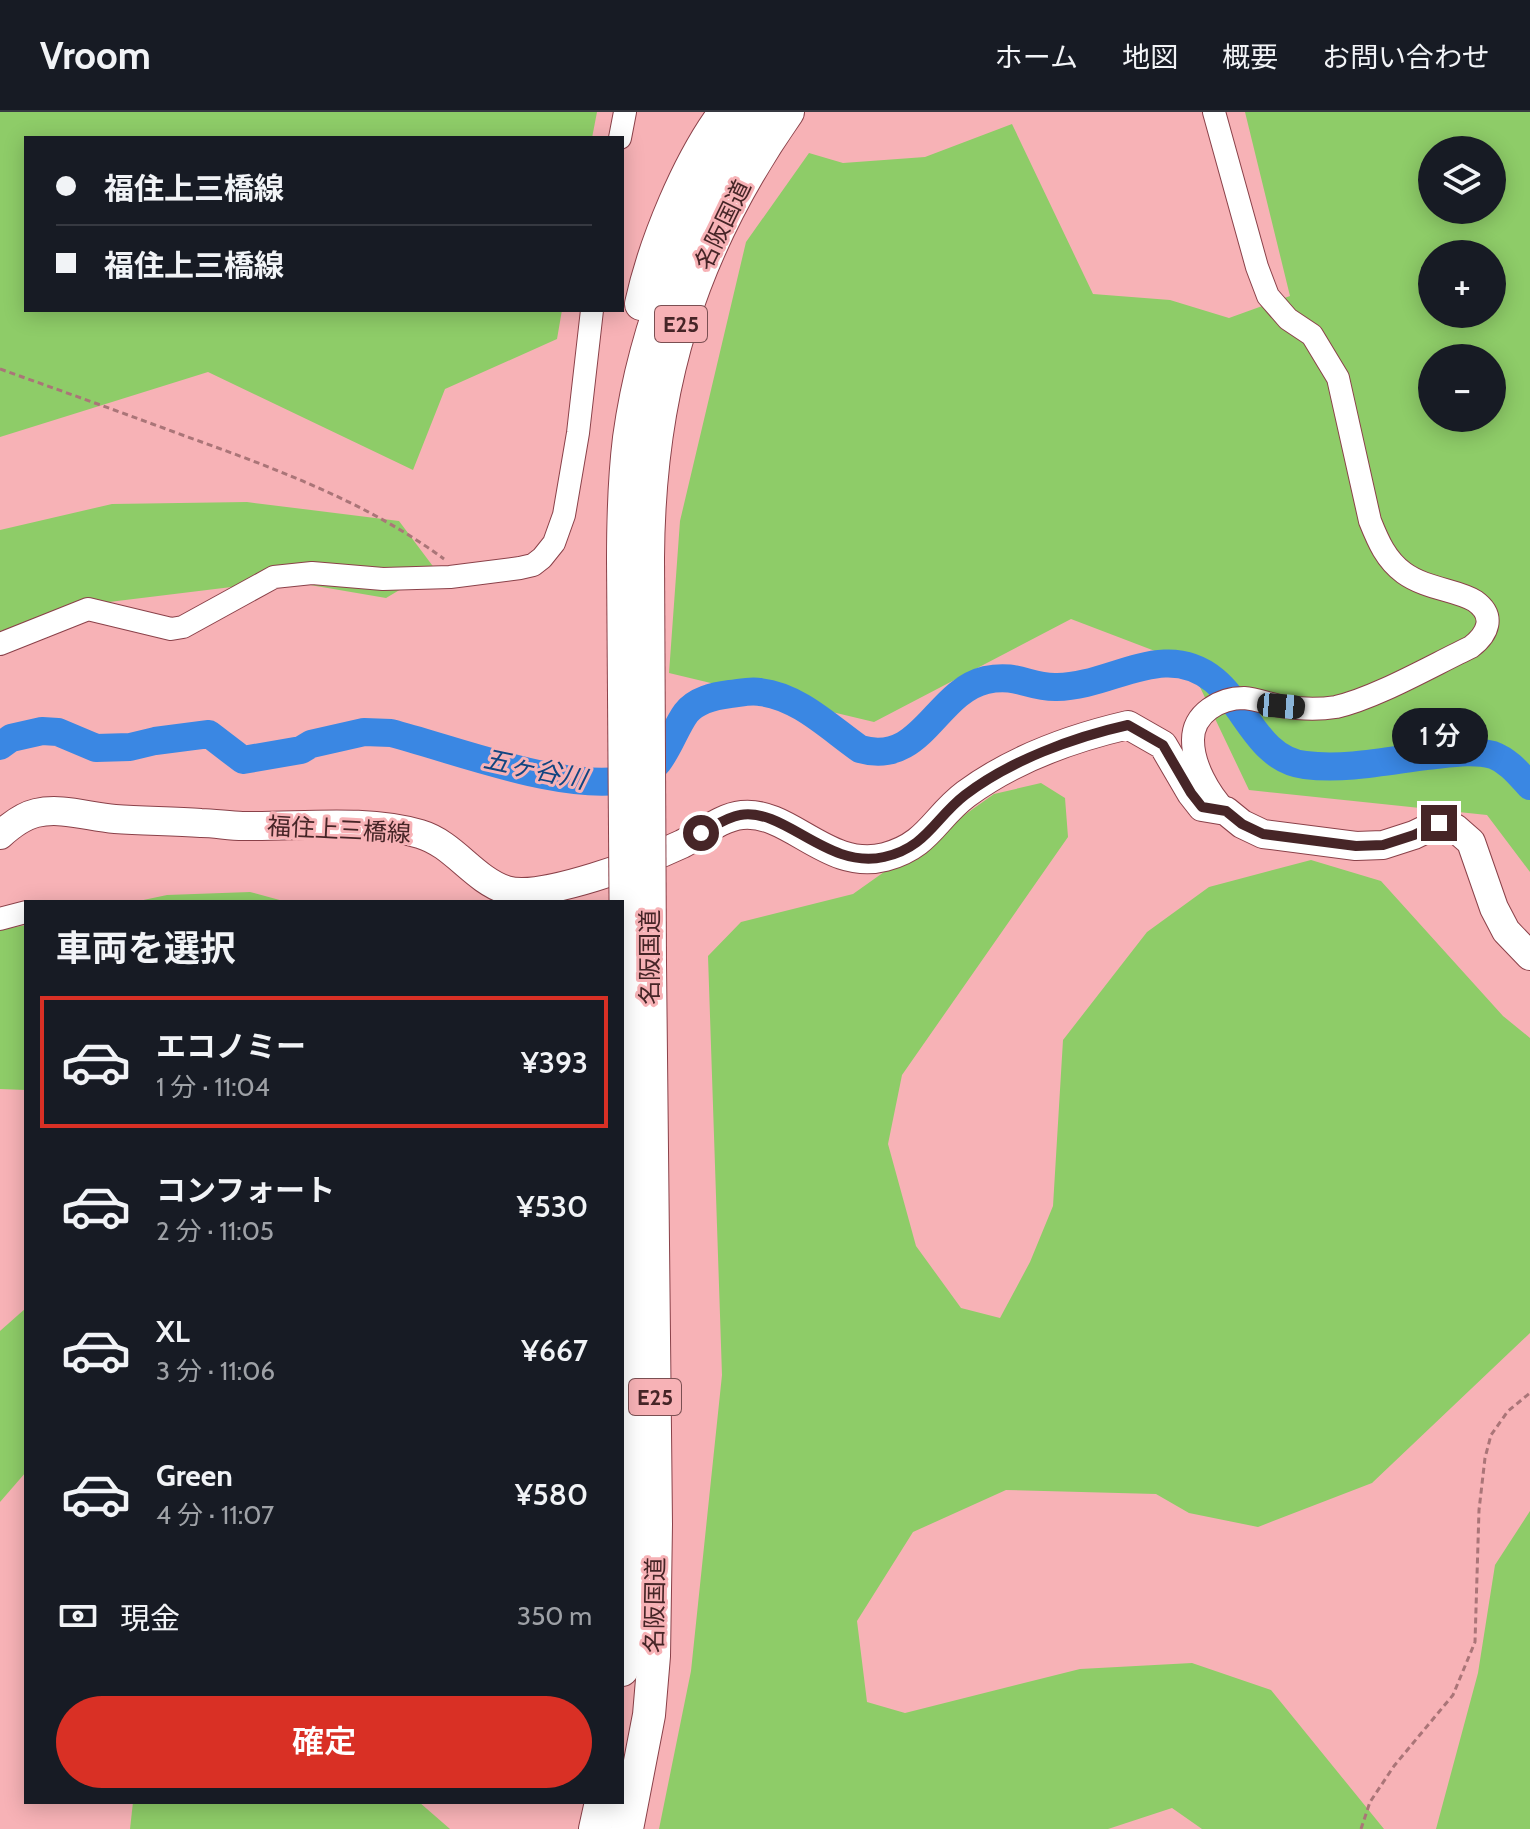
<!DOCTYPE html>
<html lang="ja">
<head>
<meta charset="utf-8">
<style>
	body { margin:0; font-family:Cabin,"Noto Sans JP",sans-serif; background:#20242c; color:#f1f3f6; height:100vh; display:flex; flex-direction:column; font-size:30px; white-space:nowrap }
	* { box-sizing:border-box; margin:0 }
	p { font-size:26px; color:#9ea1a6 }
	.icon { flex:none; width:44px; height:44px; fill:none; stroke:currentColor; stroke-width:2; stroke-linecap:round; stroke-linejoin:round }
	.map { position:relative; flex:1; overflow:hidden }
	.drawer { position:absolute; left:24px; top:788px; width:600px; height:904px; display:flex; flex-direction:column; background:#171b24; border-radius:0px; box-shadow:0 4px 20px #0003 }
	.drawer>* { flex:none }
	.banner { position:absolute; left:24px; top:24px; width:600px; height:176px; border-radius:0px; box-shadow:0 4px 20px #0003; display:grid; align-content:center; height:176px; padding:0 32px; background:#171b24 }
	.controls { position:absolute; left:1418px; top:24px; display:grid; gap:16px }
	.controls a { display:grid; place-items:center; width:88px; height:88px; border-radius:50%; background:#171b24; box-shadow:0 4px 20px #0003; font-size:40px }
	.end { position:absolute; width:36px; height:36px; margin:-18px; border:10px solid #462527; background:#fff; box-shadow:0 0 0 4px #fff }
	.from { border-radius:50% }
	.bubble { position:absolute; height:56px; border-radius:28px; background:#171b24; box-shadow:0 4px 20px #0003; font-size:26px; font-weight:600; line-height:56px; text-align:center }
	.car { position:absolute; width:24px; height:48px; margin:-24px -12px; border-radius:10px; box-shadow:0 0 6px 2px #0007; background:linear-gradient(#222 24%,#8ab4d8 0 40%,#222 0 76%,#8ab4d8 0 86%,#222 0) }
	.banner b { display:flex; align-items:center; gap:28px; height:76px; font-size:30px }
	.banner b+b { border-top:2px solid #363941 }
	.banner i { width:20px; height:20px; background:#f1f3f6 }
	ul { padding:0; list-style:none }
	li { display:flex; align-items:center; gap:24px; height:132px; margin:0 16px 12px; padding:0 16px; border:4px solid transparent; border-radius:0px }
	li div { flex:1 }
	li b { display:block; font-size:30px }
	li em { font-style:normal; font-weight:600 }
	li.active { border-color:#d93025 }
	li>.icon { width:72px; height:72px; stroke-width:1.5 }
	h2 { padding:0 32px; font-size:36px; line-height:96px }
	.pay { display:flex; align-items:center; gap:20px; height:88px; padding:0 32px; font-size:30px }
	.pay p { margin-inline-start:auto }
	.primary-button { display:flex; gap:16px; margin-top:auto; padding:16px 32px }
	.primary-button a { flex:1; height:92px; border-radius:48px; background:#d93025; color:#fff; font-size:32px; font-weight:600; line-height:92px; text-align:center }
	header { display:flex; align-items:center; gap:48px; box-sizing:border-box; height:112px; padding:0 40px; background:#171b24; border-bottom:2px solid #363941 }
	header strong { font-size:38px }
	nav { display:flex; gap:44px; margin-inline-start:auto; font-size:28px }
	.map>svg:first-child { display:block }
	.green { fill:#8ecc68; fill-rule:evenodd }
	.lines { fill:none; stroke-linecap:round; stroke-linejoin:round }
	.river { stroke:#3a87e3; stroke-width:28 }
	.minor-casing { stroke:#8a4149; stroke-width:24 }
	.major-casing { stroke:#8a4149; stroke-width:30 }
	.highway-casing { stroke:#8a4149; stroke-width:34 }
	.path { stroke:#aa7578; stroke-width:3; stroke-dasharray:6 4; stroke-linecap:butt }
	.minor { stroke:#fff; stroke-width:22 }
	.major { stroke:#fff; stroke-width:28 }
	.highway { stroke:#fff; stroke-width:32 }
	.highway-bridge-casing { stroke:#8a4149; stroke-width:34; stroke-linecap:butt }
	.highway-bridge { stroke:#fff; stroke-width:32 }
	.route { stroke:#462527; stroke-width:10 }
	.labels { text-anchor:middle; stroke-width:6; stroke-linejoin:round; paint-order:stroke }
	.shield { fill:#f7b2b6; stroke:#7b4f52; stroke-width:2 }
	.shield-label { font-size:22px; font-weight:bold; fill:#462527 }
	.street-label { font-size:24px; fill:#462527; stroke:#f7b2b6 }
	.water-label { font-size:26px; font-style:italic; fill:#114580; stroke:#f7b2b6 }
</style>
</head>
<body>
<header>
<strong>Vroom</strong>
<nav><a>ホーム</a><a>地図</a><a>概要</a><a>お問い合わせ</a></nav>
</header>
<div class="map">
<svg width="1530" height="1717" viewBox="0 0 1530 1717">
	<rect width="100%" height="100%" fill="#f7b2b6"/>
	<g class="green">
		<polygon points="0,0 597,0 592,26 26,26 26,198 562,198 557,227 445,277 413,358 208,260 0,325"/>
		<path d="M1245,0H1530V760L1487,703L1249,678L1189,552L1071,507L874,610L669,561L680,409L746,130L809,41L843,51L925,45L1012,12L1093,182L1170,188L1229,206L1290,184ZM1432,38H1492V98H1432ZM1432,142H1492V202H1432ZM1432,246H1492V306H1432Z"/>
		<polygon points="247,390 399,409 435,457 386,486 310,473 257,472 109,490 0,519 0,418 112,392"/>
		<polygon points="1041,671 1065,686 1068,725 902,963 888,1032 916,1134 961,1196 1000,1206 1030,1150 1053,1094 1063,928 1147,820 1209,775 1311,748 1381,769 1503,904 1530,926 1530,1221 1372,1371 1258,1415 1189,1401 1156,1382 1006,1378 913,1420 857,1509 867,1590 905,1601 1080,1557 1192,1551 1271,1578 1384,1717 1202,1717 1172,1696 1108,1717 659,1717 691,1559 722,1263 708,844 741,810 853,782 994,682"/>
		<polygon points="250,780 287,790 134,790 167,783"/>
		<polygon points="26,813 26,978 0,977 0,818"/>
		<polygon points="26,1196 26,1360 0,1390 0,1219"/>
		<polygon points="1530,1399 1530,1717 1436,1717 1478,1561 1495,1453"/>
		<polygon points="133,1690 419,1690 450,1717 130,1717"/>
	</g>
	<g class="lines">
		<path class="river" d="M0,634L11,626L42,619L58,620L96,636L130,635L155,629L209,622L243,648L301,638L311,632L364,620L391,621C457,638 570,683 635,666C664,658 670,623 686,601C696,588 714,584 730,582C740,581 750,578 760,580C798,584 830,616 860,637C922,655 935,580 986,568C1018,561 1029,576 1057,575C1111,575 1164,527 1214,568C1246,594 1258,647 1305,653C1345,658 1387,649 1426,644C1448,642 1472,637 1493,643C1509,649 1519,662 1530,674"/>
		<g class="minor-casing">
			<g id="minor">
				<path d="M1214,0L1257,155L1268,184L1288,207L1312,223L1338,266L1370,409C1378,429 1386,448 1404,461C1426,477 1458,478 1475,489C1496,504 1488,522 1471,535C1433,553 1376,586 1336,595C1318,598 1298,597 1280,594C1269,592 1256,587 1244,586C1220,586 1193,601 1193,628C1193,653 1209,681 1226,699"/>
				<polyline points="620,26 625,0"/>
				<polyline points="0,532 88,497 171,517 183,515 274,465 312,461 383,467 450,465 520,456 533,453 542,446 554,431 564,403 578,321 592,198"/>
				<polyline points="0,807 26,800"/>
			</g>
		</g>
		<g class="major-casing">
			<path id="major" d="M0,723C10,714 23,704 36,701C62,695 89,705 115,707C143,709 172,709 201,711C215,711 229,714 243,714C299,715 366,706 420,722C454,732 473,767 506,778C541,789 648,748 682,732C700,723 721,705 742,703C790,698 828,760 885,745C929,733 934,706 966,682C1012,648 1072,626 1128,613L1163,633L1191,681L1202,695L1226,699L1242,712L1263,722L1356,734L1383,733L1414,723L1439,711L1455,716L1471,730L1494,796L1506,819L1530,844"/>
		</g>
		<g class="highway-casing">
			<g id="highway">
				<path d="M641,192C654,132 688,49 725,0"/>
				<path d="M648,446C649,276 690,140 788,0"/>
				<path d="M623,448C623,407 624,367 629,326C645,209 692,97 758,0"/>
				<polyline points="622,1558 625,1485 626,852"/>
				<polyline points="595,1717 601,1690"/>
				<polyline points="627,1717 649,1603 654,1544 656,1412 650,851"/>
			</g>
		</g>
		<g class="path">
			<path d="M0,257C62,279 123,301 185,324C274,356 367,390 444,447"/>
			<polyline points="1361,1717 1370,1690 1394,1654 1453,1583 1475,1530 1479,1398 1485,1346 1491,1323 1508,1299 1530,1281"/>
		</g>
		<use href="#minor" class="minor"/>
		<use href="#major" class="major"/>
		<use href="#highway" class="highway"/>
		<g class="highway-bridge-casing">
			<g id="highway-bridge">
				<polyline points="648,446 650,851"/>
				<polyline points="623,448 626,852"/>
			</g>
		</g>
		<use href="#highway-bridge" class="highway-bridge"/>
	</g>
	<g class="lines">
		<path class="route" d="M701,721C713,715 727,705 740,703C785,695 827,758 884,745C926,736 935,706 965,683C1009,649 1074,625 1128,613L1163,633L1191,681L1202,695L1226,699L1242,712L1263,722L1356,734L1383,733L1414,723L1439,711"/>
	</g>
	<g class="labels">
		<g class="shield">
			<rect x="655" y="194" width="52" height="36" rx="6"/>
			<rect x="629" y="1267" width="52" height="36" rx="6"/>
		</g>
		<g class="shield-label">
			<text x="681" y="220">E25</text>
			<text x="655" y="1293">E25</text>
		</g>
		<g class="street-label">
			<text transform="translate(723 113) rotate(-64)" y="8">名阪国道</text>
			<text transform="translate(339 718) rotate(3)" y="8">福住上三橋線</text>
			<text transform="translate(650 845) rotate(-90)" y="8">名阪国道</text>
			<text transform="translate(655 1493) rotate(-89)" y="8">名阪国道</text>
		</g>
		<g class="water-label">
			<text transform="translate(535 657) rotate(12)" y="9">五ヶ谷川</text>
		</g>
	</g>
</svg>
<div class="controls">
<a><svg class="icon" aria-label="layers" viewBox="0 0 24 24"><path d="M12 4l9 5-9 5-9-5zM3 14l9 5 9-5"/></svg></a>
<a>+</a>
<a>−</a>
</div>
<i class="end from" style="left:701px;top:721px"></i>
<i class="end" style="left:1439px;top:711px"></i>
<div class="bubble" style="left:1392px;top:596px;width:96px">1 分</div>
<i class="car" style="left:1281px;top:594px;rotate:95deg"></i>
<div class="banner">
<b><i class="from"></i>福住上三橋線</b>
<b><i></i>福住上三橋線</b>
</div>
<section class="drawer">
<h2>車両を選択</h2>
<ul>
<li class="active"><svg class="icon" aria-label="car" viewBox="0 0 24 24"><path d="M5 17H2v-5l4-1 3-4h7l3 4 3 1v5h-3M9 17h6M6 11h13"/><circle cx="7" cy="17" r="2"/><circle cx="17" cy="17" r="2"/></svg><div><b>エコノミー</b><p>1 分 · 11:04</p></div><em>¥393</em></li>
<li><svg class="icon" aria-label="car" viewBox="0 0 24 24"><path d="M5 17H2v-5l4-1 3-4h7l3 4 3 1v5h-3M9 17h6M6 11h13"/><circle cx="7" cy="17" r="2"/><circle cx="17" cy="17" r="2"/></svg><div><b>コンフォート</b><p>2 分 · 11:05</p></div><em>¥530</em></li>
<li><svg class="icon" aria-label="car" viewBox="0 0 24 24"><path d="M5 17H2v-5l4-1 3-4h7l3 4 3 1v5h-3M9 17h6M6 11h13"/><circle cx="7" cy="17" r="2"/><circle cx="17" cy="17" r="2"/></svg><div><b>XL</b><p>3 分 · 11:06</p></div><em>¥667</em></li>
<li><svg class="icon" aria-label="car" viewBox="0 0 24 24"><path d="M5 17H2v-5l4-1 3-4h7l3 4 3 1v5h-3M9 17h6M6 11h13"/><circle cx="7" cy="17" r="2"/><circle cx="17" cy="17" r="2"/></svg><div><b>Green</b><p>4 分 · 11:07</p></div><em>¥580</em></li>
</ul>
<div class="pay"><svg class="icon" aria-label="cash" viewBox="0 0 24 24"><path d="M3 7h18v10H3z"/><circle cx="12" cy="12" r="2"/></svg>現金<p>350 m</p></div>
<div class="primary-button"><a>確定</a></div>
</section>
</div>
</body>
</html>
